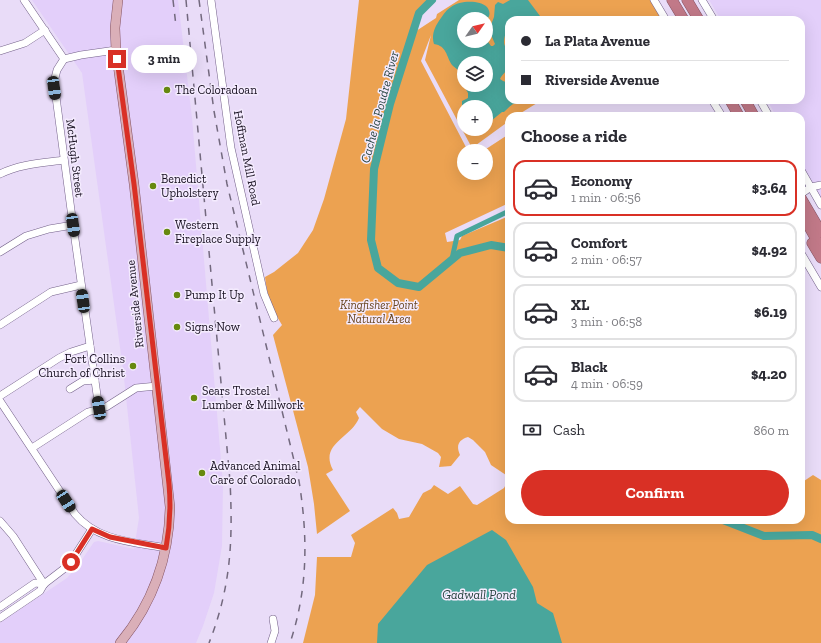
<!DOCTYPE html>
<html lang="en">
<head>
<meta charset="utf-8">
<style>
	body { margin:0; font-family:"Zilla Slab",serif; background:#f2f2f3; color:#2b2b33; height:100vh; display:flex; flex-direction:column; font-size:15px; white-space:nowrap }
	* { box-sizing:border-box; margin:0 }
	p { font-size:13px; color:#7c7c81 }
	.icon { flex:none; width:22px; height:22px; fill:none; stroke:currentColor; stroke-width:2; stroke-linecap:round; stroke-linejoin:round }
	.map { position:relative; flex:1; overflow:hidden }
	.details { position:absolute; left:505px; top:112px; width:300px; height:412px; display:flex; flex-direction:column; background:#fff; border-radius:12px; box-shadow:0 4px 16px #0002 }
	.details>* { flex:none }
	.guide { position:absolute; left:505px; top:16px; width:300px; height:88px; border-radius:12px; box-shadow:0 4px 16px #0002; display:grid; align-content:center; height:88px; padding:0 16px; background:#fff }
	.needle { width:26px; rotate:56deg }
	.controls { position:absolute; left:457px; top:12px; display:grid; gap:8px }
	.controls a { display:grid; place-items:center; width:36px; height:36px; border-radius:50%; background:#fff; box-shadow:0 4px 16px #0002; font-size:20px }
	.end { position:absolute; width:18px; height:18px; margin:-9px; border:5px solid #d93025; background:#fff; box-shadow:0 0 0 2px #fff }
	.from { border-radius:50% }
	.bubble { position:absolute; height:28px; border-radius:14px; background:#fff; box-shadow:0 4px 16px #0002; font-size:13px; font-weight:700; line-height:28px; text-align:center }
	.car { position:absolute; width:12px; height:24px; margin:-12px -6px; border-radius:5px; box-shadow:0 0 3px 1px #0007; background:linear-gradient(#222 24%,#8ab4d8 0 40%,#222 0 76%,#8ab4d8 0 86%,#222 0) }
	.guide b { display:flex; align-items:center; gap:14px; height:38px; font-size:15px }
	.guide b+b { border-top:1px solid #e1e1e2 }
	.guide i { width:10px; height:10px; background:#2b2b33 }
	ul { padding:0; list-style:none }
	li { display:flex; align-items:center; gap:12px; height:56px; margin:0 8px 6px; padding:0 8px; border:2px solid #e1e1e2; border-radius:12px }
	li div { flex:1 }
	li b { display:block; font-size:15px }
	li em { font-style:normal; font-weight:700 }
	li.selected { border-color:#d93025 }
	li>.icon { width:36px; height:36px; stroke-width:1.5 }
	h2 { padding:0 16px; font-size:18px; line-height:48px }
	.pay { display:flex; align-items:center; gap:10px; height:44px; padding:0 16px; font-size:15px }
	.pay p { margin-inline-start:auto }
	.action { display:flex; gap:8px; margin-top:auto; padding:8px 16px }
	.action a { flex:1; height:46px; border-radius:24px; background:#d93025; color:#fff; font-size:16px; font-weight:700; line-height:46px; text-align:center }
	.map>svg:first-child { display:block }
	.built { fill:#e3cffa }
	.green { fill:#eca251; fill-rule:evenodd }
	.water { fill:#49a69c; fill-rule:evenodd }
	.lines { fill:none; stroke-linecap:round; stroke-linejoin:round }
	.canal { stroke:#49a69c; stroke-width:5 }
	.river { stroke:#49a69c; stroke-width:8 }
	.minor-casing { stroke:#736089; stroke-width:8 }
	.major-casing { stroke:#855463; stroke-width:10 }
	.highway-casing { stroke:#855463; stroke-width:11 }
	.minor { stroke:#fff; stroke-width:7 }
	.major { stroke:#daafb8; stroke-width:9 }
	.highway { stroke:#c17988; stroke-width:10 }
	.rail { stroke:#73697e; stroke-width:1.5; stroke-dasharray:7 7; stroke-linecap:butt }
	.route { stroke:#d93025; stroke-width:5 }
	.poi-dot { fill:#66890f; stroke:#f4ebfe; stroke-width:1.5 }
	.labels { text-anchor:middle; stroke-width:3; stroke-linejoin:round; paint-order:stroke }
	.poi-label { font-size:12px; fill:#160f1f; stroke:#f4ebfe; text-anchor:start }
	.street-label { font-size:12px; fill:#160f1f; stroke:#f4ebfe }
	.park-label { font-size:12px; font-style:italic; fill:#68451f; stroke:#f4ebfe }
	.water-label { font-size:13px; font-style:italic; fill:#26433f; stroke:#f4ebfe }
</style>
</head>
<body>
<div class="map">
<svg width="821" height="643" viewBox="0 0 821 643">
	<rect width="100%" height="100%" fill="#e9dcf8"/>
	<g class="built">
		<polygon points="32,0 178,0 192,118 223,484 222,546 214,593 203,626 196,643 0,643 0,623 67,578 77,567 94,542 98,541 134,549 139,518 123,369 82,73"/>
		<polygon points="709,0 821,0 821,201 801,164 801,116 776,116 767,100 801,100 801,20 721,20"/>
	</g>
	<g class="green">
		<path d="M359,0H432L419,13L413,33L436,18L437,14L459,0H650L662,20H509V100H542L516,116H509V121L472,148L425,60L431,35L421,61L468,151H464V173H486V151H483L509,134V203L445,233L447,242L460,240L462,236L509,216V477L491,465L485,452L473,440L468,437C458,440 456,446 460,455L451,466L439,467L441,457L438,453L422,444L399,439L382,429L360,407L356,412L359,418C351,438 319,444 333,470L326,474L350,511L317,534L314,504L308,467L273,335L282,325C272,308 267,297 265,277L274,272L298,253L313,230L324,199L346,119ZM464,19H486V41H464ZM464,63H486V85H464ZM464,107H486V129H464Z"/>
		<polygon points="813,475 821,480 821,643 303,643 315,595 317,557 351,557 355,543 351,535 393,508 397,513 399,519 409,517 423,493 431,489 434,485 448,494 460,486 473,504 477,505 504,488 509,478 509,520 801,520 801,483"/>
	</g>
	<g class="water">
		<path d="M510,0H528L543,20H509C509,30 504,34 504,42C504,47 508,49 509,54C512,65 507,70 501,77L500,79L503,81L509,83V100H521L519,103C512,102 509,108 504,112H502L486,125V107H464V123L462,118V101L468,98V93L460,79L459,71C457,69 454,67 452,65C446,56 447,46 434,44C431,35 435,26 441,18C444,14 446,10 451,7C460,0 480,0 487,7C491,13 490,16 486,21V19H477L476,16L472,13L464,17L462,20L464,24V41H486V39L491,46H493L495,44L489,30L494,17L495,5L498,2L503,4ZM464,63H486V85H464Z"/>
		<polygon points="492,530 506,540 533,587 537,603 553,613 562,643 377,643 378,624 427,565"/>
	</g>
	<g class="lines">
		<polyline class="canal" points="452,259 457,236 509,211"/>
		<g class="river">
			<polyline points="432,0 419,13 390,104 374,169 371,240 378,268 398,283 419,287 460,253 491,245 509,248"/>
			<polyline points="723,520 764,536 812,535 821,539"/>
		</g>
		<g class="minor-casing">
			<g id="minor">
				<polyline points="24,0 64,59"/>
				<polyline points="211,0 231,148 264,294 274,318"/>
				<polyline points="654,0 666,20"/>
				<polyline points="702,0 714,20"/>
				<polyline points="0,51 25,43 45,30"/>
				<polyline points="712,100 722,116"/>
				<polyline points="760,100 769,116"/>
				<polyline points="801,170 821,205"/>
				<path d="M0,174C20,164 42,163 64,160"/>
				<polyline points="801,194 811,187 821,185"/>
				<polyline points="0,252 26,236 49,229 73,225"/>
				<polyline points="801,253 821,287"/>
				<polyline points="0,325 51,292 81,285"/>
				<polyline points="70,389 83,381 95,380"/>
				<polyline points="0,396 59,358 71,352 90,346"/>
				<path d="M0,401L75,514C97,541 134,542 166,548"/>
				<polyline points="99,409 73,225 54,82 57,70 64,59 81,55 116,50"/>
				<polyline points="32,448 88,412 106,407 136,388 157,386"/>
				<polyline points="0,521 13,536 44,584"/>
				<polyline points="0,607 35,583 44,584"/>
				<polyline points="0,618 40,591 44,584 65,568 76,554 92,529"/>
				<polyline points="271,643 275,631 273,619"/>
			</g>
		</g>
		<g class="major-casing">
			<path id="major" d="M118,0L115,28L116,50L134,184L170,507C169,559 153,603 120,643"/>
		</g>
		<g class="highway-casing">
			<g id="highway">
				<polyline points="672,0 684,20"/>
				<polyline points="687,0 699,20"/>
				<polyline points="730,100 739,116"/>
				<polyline points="745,100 754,116"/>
				<polyline points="801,198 821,232"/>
				<polyline points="801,210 803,216 821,248"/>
				<polyline points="812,243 821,258"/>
			</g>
		</g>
		<use href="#minor" class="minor"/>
		<use href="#major" class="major"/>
		<use href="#highway" class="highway"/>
		<g class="rail">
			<polyline points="173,0 176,26"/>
			<path d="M186,0L230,481C233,541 231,587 209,643"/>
			<path d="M199,0L214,111L227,184L299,481C308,537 308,589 290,643"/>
		</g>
	</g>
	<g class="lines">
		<path class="route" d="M71,562L92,529L110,537L166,548C170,526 171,506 169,484L134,184L117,59"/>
	</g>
	<g class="poi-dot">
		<circle cx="167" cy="90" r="4"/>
		<circle cx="153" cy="186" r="4"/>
		<circle cx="167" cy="232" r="4"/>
		<circle cx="177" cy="295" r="4"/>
		<circle cx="177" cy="327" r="4"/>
		<circle cx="133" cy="366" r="4"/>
		<circle cx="194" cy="398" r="4"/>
		<circle cx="202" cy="473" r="4"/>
	</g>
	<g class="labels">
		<g class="poi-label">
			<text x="175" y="94">The Coloradoan</text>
			<text x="161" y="183">Benedict<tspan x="161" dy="14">Upholstery</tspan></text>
			<text x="175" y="229">Western<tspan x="175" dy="14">Fireplace Supply</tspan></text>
			<text x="185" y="299">Pump It Up</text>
			<text x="185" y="331">Signs Now</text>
			<text x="125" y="363" text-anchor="end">Fort Collins<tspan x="125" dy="14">Church of Christ</tspan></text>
			<text x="202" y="395">Sears Trostel<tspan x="202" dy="14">Lumber &amp; Millwork</tspan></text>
			<text x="210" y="470">Advanced Animal<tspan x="210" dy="14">Care of Colorado</tspan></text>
		</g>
		<g class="street-label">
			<text transform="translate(75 158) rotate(83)" y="4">McHugh Street</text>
			<text transform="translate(247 158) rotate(79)" y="4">Hoffman Mill Road</text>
			<text transform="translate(135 304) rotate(-96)" y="4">Riverside Avenue</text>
		</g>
		<g class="park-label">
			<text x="379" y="309">Kingfisher Point<tspan x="379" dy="14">Natural Area</tspan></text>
		</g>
		<g class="water-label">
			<text transform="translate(379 107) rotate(-75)" y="5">Cache la Poudre River</text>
			<text x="479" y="599">Gadwall Pond</text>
		</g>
	</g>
</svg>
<div class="controls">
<a><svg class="needle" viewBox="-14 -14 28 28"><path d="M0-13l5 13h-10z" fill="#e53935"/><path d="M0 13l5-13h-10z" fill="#7c7c81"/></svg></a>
<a><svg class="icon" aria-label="layers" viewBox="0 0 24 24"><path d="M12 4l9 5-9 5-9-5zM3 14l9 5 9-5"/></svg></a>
<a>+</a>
<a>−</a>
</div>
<i class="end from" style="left:71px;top:562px"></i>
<i class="end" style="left:117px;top:59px"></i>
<div class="bubble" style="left:131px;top:45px;width:66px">3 min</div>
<i class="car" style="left:54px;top:88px;rotate:172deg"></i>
<i class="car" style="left:73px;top:225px;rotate:172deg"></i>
<i class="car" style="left:83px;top:301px;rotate:352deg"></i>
<i class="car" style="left:99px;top:408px;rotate:351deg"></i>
<i class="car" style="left:66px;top:501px;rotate:147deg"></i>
<div class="guide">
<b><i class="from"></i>La Plata Avenue</b>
<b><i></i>Riverside Avenue</b>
</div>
<section class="details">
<h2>Choose a ride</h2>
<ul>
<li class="selected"><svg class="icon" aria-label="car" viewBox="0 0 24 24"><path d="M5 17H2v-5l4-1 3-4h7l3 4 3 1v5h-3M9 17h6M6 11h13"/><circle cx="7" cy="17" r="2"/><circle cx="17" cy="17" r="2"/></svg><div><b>Economy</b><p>1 min · 06:56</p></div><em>$3.64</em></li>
<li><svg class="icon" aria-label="car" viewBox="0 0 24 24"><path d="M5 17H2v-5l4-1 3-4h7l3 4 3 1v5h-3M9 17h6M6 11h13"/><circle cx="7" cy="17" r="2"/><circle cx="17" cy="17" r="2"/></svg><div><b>Comfort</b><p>2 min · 06:57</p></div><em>$4.92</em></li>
<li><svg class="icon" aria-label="car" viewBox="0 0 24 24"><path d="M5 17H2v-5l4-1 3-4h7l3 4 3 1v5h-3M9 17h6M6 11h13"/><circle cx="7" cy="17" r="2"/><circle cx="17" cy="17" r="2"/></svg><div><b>XL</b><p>3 min · 06:58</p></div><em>$6.19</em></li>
<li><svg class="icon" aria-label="car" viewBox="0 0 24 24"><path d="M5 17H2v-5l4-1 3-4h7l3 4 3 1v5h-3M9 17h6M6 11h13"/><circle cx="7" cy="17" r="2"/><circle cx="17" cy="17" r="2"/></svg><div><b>Black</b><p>4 min · 06:59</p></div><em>$4.20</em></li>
</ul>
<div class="pay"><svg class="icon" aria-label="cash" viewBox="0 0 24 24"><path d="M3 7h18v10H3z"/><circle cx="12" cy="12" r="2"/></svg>Cash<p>860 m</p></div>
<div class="action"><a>Confirm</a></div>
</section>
</div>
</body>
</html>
